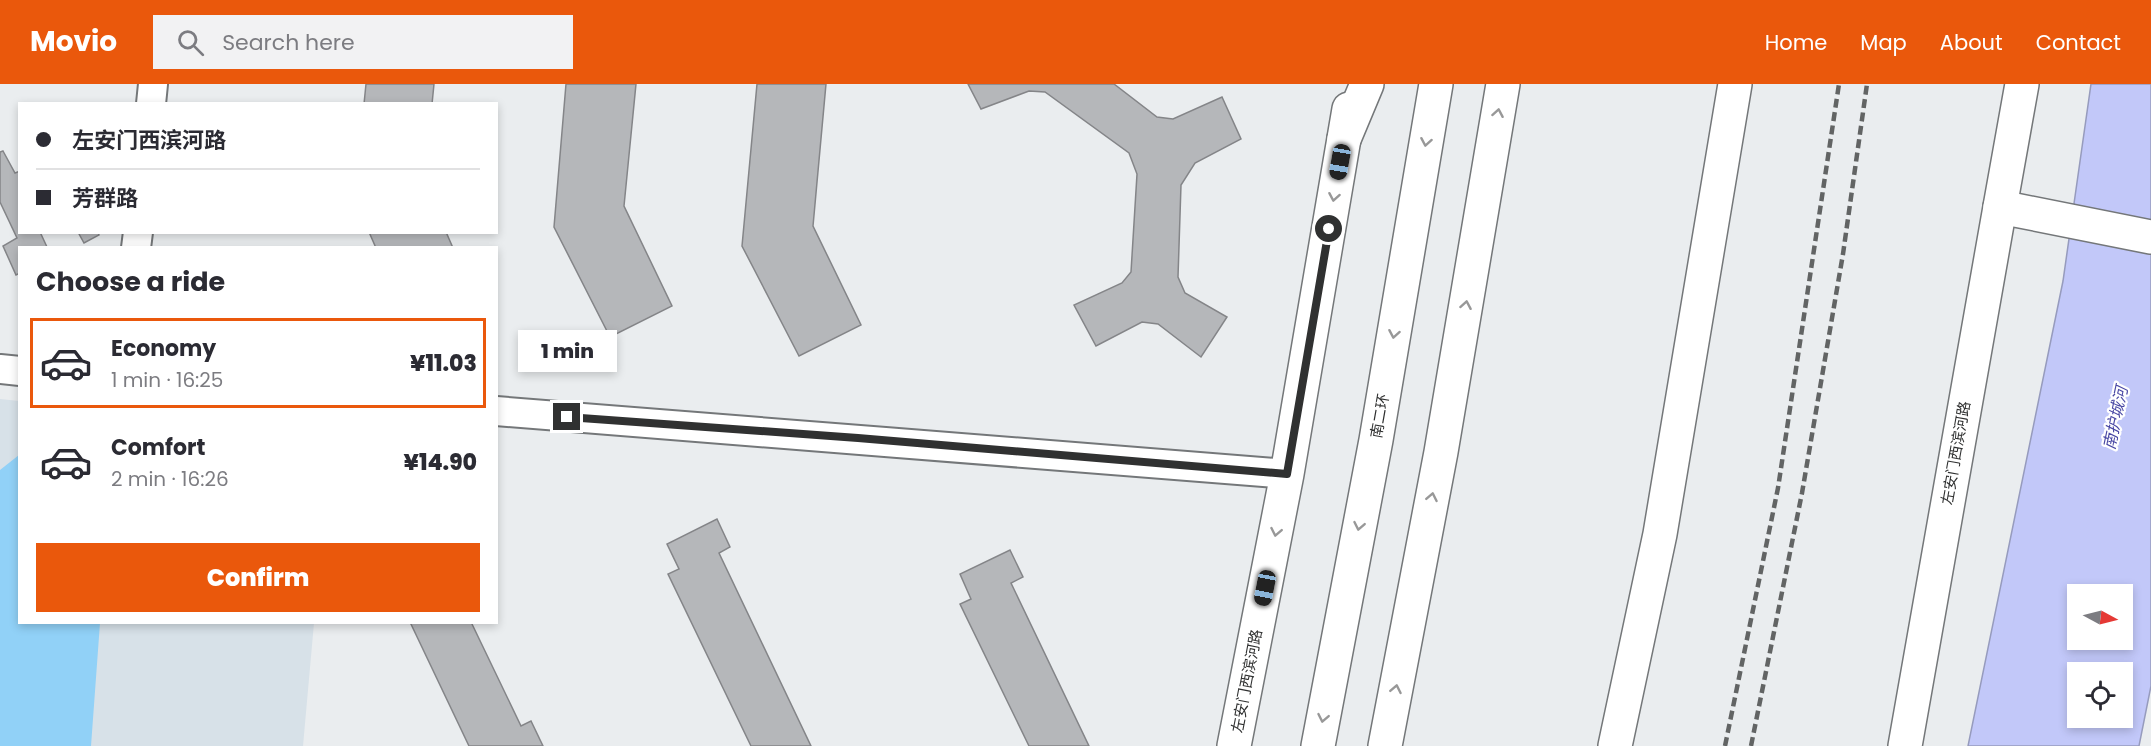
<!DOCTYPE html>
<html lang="en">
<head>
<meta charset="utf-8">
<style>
	body { margin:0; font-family:Poppins,"Noto Sans SC",sans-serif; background:#f2f2f3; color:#2b2b33; height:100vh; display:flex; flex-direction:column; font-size:22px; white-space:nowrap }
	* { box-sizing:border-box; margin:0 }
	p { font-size:20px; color:#7c7c81 }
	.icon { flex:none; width:33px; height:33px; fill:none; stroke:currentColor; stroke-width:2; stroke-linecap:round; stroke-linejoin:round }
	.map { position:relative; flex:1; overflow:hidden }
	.panel { position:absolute; left:18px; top:162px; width:480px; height:378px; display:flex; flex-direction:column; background:#fff; border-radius:0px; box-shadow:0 3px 9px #0003 }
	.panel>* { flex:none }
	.top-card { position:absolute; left:18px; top:18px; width:480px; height:132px; border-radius:0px; box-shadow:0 3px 9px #0003; display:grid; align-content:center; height:132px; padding:0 18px; background:#fff }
	.needle { width:39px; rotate:97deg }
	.fabs { position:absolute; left:2067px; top:500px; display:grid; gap:12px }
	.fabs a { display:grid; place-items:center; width:66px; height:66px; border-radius:0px; background:#fff; box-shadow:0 3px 9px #0003; font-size:30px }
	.end { position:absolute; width:27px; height:27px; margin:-14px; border:8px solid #303131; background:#fff; box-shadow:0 0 0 3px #fff }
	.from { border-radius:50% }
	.bubble { position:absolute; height:42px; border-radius:0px; background:#fff; box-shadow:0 3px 9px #0003; font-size:20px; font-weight:800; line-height:42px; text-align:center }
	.car { position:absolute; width:18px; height:36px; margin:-18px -9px; border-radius:8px; box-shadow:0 0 4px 2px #0007; background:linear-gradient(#222 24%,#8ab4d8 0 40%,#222 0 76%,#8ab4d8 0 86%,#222 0) }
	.top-card b { display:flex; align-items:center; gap:21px; height:57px; font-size:22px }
	.top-card b+b { border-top:2px solid #e1e1e2 }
	.top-card i { width:15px; height:15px; background:#2b2b33 }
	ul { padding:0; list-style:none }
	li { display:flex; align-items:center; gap:18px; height:90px; margin:0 12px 9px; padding:0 6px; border:3px solid transparent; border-radius:0px }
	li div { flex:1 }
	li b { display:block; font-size:22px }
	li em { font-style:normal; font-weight:800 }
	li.selected { border-color:#ea580c }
	li>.icon { width:54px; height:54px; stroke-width:1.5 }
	h2 { padding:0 18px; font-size:27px; line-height:72px }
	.primary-button { display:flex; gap:12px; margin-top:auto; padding:12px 18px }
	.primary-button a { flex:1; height:69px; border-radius:0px; background:#ea580c; color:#fff; font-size:24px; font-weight:800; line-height:69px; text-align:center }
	header { display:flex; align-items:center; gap:36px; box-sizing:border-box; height:84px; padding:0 30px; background:#ea580c; color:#fff }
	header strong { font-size:28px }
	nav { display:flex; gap:33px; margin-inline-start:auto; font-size:21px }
	.search { width:420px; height:54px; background:#f2f2f3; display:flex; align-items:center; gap:15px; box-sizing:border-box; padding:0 21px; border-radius:0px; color:#7c7c81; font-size:22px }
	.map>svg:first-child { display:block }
	.built { fill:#d7e1e8 }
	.green { fill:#91d1f7 }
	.water { fill:#c2c8f9; stroke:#969bbd; stroke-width:1.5; fill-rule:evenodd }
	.building { fill:#b5b7ba; stroke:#848588; stroke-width:1.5 }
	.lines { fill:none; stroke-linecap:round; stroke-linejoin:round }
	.street-casing { stroke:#747779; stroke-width:32 }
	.secondary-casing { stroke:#747779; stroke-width:36 }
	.highway-casing { stroke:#747779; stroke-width:36 }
	.street { stroke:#fff; stroke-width:28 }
	.secondary { stroke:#fff; stroke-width:33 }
	.highway { stroke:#fff; stroke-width:33 }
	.rail { stroke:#626464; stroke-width:4.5; stroke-dasharray:9 4.5; stroke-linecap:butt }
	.oneway { stroke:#989898 }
	.route { stroke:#303131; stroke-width:8 }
	.labels { text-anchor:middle; stroke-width:4.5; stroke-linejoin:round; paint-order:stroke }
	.street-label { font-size:15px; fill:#303131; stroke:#fff }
	.water-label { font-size:16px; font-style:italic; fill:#4948a4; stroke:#fff }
</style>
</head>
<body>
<header>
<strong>Movio</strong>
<div class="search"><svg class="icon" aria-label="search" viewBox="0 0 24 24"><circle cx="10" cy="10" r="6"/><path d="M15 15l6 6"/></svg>Search here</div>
<nav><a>Home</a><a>Map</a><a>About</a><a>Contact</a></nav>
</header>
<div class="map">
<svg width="2151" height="662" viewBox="0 0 2151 662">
	<rect width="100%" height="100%" fill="#eaedef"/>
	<polygon class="built" points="0,315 19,317 20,538 314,539 303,662 0,662"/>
	<polygon class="green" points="19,371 20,538 100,539 91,662 0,662 0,386"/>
	<path class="water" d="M2091,0H2151V602L2139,662H1968L2063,197ZM2078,510H2122V555H2078ZM2078,588H2122V633H2078Z"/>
	<g class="building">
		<polygon points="366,0 434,0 432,20 364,20"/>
		<polygon points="566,0 636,0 624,122 672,222 610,253 554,143"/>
		<polygon points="757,0 826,0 813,142 861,241 799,272 742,162"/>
		<polygon points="968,0 1114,0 1157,33 1173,35 1222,13 1241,55 1195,79 1181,101 1178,193 1185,209 1227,233 1201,273 1158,240 1142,238 1096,262 1074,221 1122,199 1131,188 1137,90 1129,69 1045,8 1029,7 981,25"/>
		<polygon points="3,67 15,89 20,87 20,148 40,148 47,163 20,164 20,189 16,191 3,162 17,154 0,118 0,68"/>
		<polygon points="78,148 98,148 99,151 84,159"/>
		<polygon points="369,148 446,148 453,164 376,164"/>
		<polygon points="717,435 730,463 719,469 811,662 751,662 668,490 679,485 667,460"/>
		<polygon points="1010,466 1023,493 1011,499 1089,662 1029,662 960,520 971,515 960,490"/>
		<polygon points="410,538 471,538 521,642 531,637 543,662 469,662"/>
	</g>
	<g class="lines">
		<g class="street-casing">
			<g id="street">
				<polyline points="151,20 153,0"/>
				<polyline points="136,164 138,148"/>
				<polyline points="0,285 20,287"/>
				<path d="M496,327C760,349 1023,368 1287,390"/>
			</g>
		</g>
		<g class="secondary-casing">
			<g id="secondary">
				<polyline points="2000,123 2022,0"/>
				<polyline points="1234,662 1287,390 1349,25"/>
				<polyline points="1615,662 1660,450 1735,0"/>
				<polyline points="1905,662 2000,123 2151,153"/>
			</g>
		</g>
		<g class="highway-casing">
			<g id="highway">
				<polyline points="1344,55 1367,0"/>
				<polyline points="1318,662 1376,356 1436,0"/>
				<polyline points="1385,662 1441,368 1503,0"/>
			</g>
		</g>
		<use href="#street" class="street"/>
		<use href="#secondary" class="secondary"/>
		<use href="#highway" class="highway"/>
		<g class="rail">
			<polyline points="1725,662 1778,404 1839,0"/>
			<polyline points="1751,662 1802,409 1843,170 1867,0"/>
		</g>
	</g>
	<defs><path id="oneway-chevron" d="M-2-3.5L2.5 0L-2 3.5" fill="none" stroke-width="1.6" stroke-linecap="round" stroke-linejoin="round" transform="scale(1.5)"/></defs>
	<g class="oneway">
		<use href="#oneway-chevron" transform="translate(1498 29) rotate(-80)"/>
		<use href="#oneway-chevron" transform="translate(1426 58) rotate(100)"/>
		<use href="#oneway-chevron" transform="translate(1334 113) rotate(100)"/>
		<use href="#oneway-chevron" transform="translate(1466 221) rotate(-80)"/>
		<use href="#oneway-chevron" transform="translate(1394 250) rotate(100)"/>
		<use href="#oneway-chevron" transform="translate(1432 413) rotate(-79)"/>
		<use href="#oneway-chevron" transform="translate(1359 442) rotate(101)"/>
		<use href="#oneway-chevron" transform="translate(1276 448) rotate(101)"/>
		<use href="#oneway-chevron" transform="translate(1396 605) rotate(-79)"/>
		<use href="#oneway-chevron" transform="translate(1323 634) rotate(101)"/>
	</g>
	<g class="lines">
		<polyline class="route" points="567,333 858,354 1287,390 1329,145"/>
	</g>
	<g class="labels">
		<g class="street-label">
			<text transform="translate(1380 332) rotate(-80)" y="5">南二环</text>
			<text transform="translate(1956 369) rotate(-80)" y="5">左安门西滨河路</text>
			<text transform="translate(1247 597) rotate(-79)" y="5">左安门西滨河路</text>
		</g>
		<g class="water-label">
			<text transform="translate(2115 334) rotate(-78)" y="6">南护城河</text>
		</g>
	</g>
</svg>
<div class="fabs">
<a><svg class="needle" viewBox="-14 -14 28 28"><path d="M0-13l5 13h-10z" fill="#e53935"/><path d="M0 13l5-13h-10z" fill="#7c7c81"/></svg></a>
<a><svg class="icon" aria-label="locate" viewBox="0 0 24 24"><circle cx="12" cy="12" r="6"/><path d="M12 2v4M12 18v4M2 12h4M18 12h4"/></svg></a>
</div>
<i class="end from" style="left:1329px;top:145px"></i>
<i class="end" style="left:567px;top:333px"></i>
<div class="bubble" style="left:518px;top:246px;width:99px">1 min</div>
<i class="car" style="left:1340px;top:78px;rotate:190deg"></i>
<i class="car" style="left:1265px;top:504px;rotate:191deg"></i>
<div class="top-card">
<b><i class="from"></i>左安门西滨河路</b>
<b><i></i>芳群路</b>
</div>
<section class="panel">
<h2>Choose a ride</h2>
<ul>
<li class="selected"><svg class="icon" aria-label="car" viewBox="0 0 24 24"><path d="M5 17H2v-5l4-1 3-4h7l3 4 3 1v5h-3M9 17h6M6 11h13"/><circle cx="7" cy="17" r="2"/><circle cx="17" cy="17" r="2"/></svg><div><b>Economy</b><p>1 min · 16:25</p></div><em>¥11.03</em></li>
<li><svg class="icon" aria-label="car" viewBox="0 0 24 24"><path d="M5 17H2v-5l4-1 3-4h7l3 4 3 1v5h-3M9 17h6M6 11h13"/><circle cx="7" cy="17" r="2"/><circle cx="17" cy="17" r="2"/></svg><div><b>Comfort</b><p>2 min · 16:26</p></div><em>¥14.90</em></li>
</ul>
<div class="primary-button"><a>Confirm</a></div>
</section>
</div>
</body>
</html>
